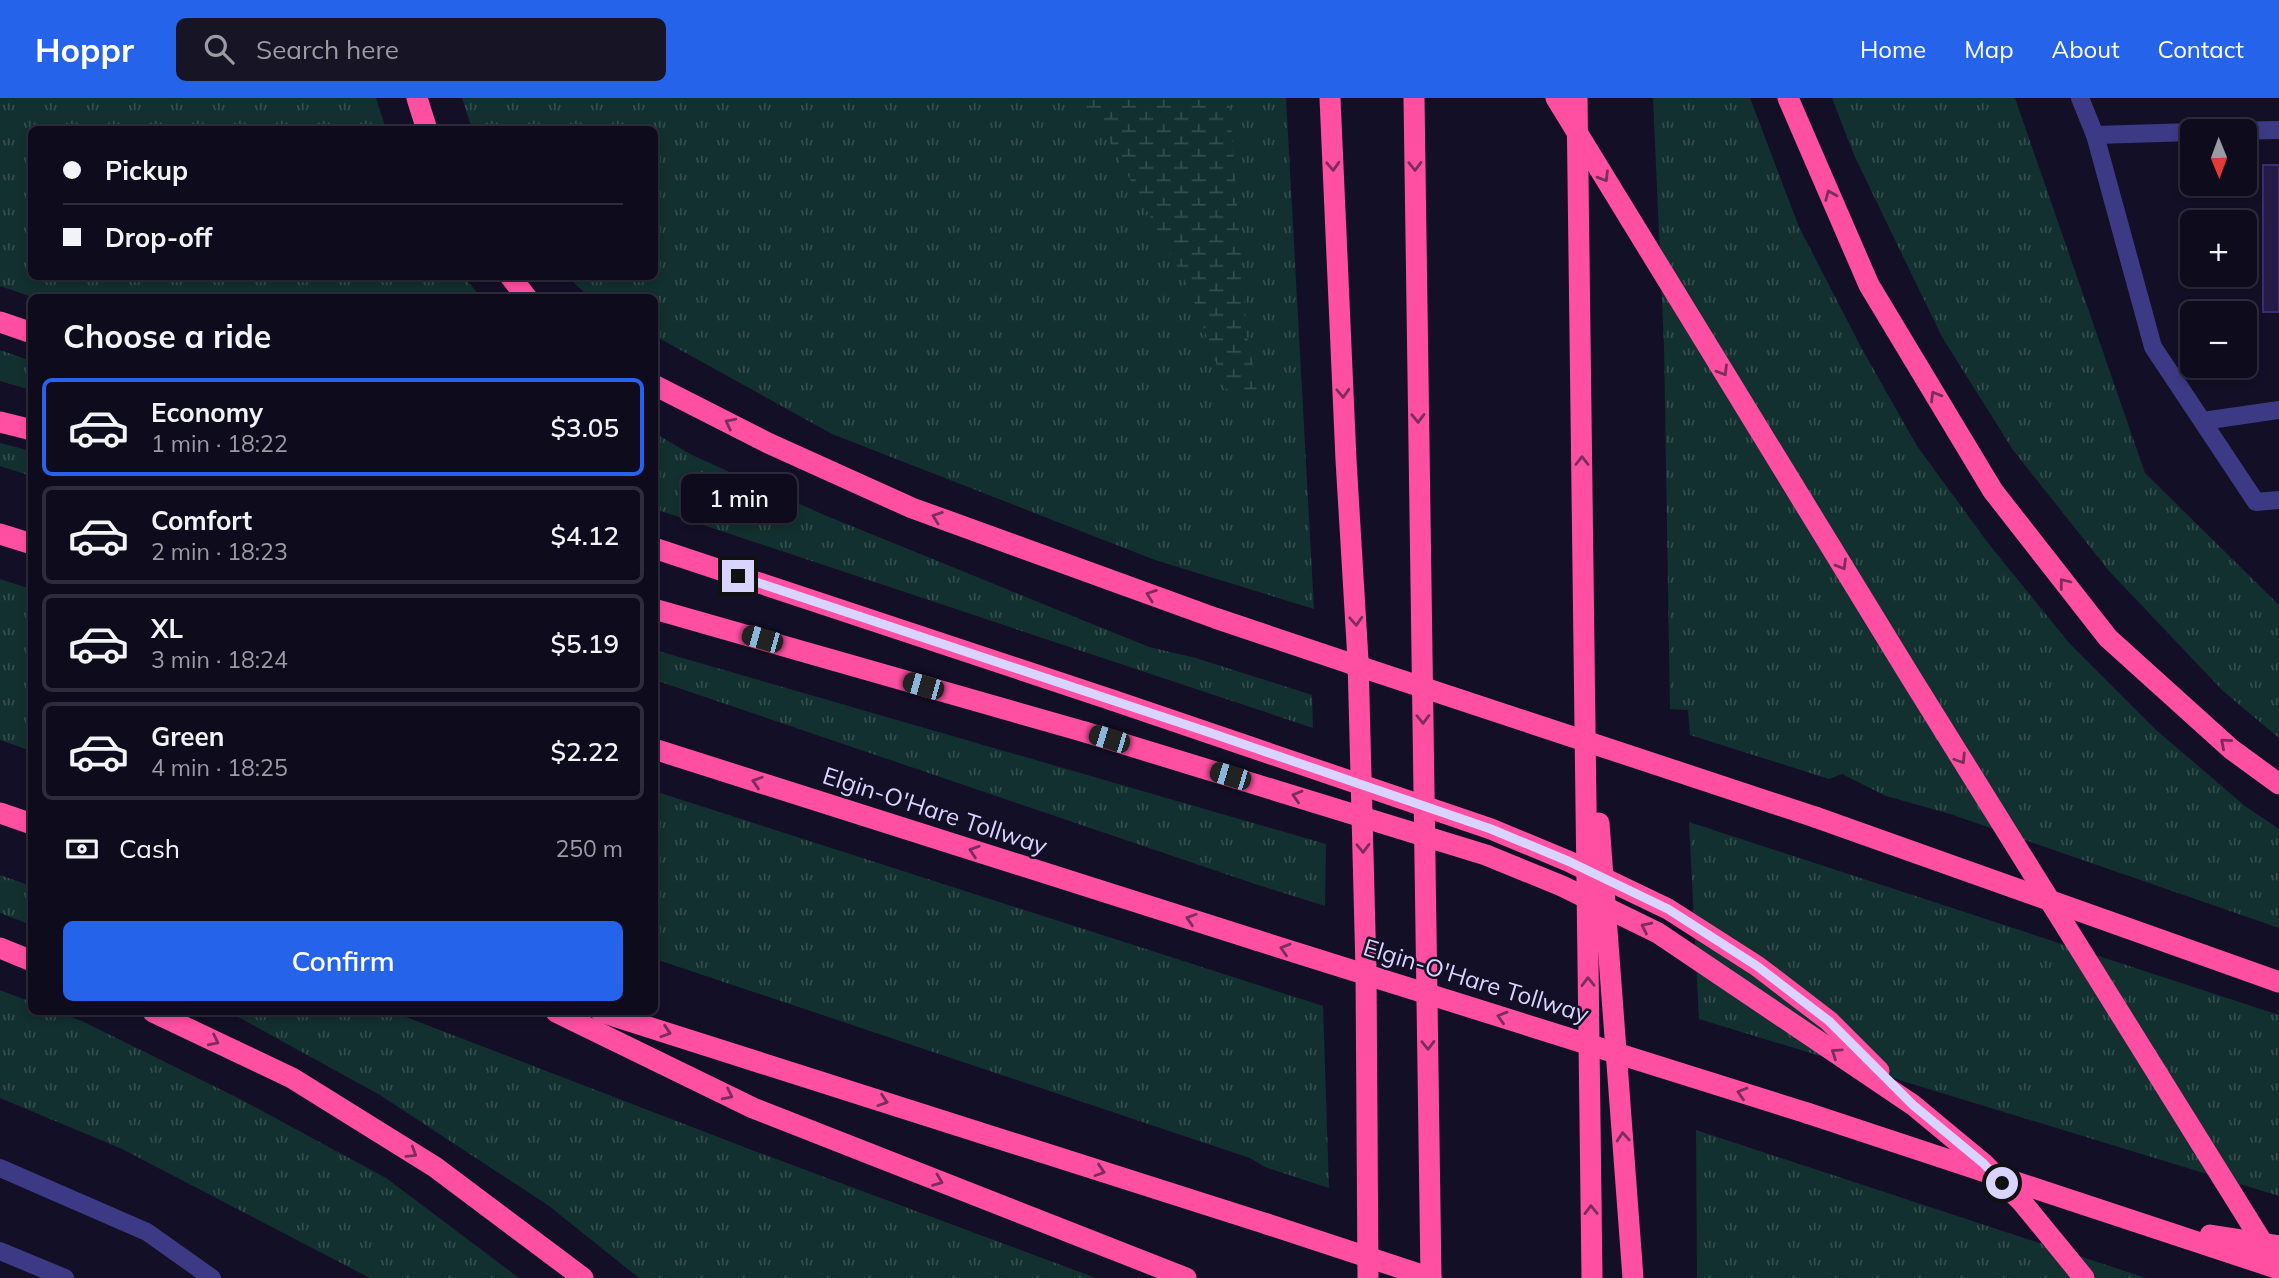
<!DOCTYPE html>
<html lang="en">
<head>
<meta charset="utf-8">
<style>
	body { margin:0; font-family:Mulish,sans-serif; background:#171425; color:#f1f3f6; height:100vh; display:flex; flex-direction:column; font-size:26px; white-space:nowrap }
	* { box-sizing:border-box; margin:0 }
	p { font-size:23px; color:#9b9ba3 }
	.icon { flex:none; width:38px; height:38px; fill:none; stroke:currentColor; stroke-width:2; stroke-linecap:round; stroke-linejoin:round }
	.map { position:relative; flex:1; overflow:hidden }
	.drawer { position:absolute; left:28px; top:196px; width:630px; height:721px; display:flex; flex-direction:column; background:#0e0b1c; border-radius:10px; box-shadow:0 4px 10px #0003,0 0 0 2px #2e2b3b }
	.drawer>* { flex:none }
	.banner { position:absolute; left:28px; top:28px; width:630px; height:154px; border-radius:10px; box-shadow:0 4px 10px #0003,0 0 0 2px #2e2b3b; display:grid; align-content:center; height:154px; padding:0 35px; background:#0e0b1c }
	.needle { width:46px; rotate:179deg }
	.controls { position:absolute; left:2180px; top:21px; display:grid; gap:14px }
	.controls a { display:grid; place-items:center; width:77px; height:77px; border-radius:10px; background:#0e0b1c; box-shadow:0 4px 10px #0003,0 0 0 2px #2e2b3b; font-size:35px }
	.end { position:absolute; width:32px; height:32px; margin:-16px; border:9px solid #d9d4ff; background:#111; box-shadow:0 0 0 4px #111 }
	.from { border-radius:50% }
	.bubble { position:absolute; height:49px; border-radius:10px; background:#0e0b1c; box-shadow:0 4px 10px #0003,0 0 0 2px #2e2b3b; font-size:23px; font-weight:600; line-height:49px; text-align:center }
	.car { position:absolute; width:21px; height:42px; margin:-21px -10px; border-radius:9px; box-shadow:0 0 5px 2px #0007; background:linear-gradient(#222 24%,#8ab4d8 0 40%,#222 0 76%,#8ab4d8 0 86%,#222 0) }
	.banner b { display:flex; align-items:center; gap:24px; height:66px; font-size:26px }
	.banner b+b { border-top:2px solid #2e2b3b }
	.banner i { width:18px; height:18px; background:#f1f3f6 }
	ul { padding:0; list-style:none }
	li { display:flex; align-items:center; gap:21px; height:98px; margin:0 14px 10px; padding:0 21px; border:4px solid #2e2b3b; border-radius:10px }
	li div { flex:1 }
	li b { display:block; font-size:26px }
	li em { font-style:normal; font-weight:600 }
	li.current { border-color:#2563eb }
	li>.icon { width:63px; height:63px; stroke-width:1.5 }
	h2 { padding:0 35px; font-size:32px; line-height:84px }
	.pay { display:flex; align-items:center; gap:18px; height:77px; padding:0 35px; font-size:26px }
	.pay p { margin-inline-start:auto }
	.action { display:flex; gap:14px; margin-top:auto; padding:14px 35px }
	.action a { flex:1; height:80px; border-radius:10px; background:#2563eb; color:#fff; font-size:28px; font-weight:600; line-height:80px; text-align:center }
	header { display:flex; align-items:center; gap:42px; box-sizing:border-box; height:98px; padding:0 35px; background:#2563eb; color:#fff }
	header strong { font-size:33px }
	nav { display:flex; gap:38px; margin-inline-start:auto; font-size:24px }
	.search { width:490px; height:63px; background:#171425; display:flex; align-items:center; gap:18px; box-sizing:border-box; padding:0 24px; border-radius:10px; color:#9b9ba3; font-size:26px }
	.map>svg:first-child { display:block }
	.grass { fill:url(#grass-tufts) }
	.wetland { fill:url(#wetland-marsh) }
	.building { fill:#241b47; stroke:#3b2d73; stroke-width:2 }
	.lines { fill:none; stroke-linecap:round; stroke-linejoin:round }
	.service { stroke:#3d3a85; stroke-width:18 }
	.tertiary { stroke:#3d3a85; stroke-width:18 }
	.motorway { stroke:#ff4fa3; stroke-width:21 }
	.motorway-bridge { stroke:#ff4fa3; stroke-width:21 }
	.oneway { stroke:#7d2c5e }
	.route { stroke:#d9d4ff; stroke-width:9 }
	.labels { text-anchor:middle; stroke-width:5; stroke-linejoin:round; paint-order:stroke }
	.street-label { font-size:24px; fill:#d9d4ff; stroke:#130f26 }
</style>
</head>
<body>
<header>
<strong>Hoppr</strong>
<div class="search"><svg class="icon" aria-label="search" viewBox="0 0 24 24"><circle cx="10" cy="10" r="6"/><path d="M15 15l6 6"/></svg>Search here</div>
<nav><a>Home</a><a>Map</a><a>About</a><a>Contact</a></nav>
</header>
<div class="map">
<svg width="2279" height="1180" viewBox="0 0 2279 1180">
	<defs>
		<pattern id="grass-tufts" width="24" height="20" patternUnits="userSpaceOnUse" patternTransform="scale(1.75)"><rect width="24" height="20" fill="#12302f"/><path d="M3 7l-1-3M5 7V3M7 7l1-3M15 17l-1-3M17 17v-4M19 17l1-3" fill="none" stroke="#344d4e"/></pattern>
		<pattern id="wetland-marsh" width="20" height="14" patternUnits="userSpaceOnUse" patternTransform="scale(1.75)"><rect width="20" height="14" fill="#12302f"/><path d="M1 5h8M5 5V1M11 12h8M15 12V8" fill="none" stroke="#344d4e"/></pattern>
	</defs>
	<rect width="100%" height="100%" fill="#130f26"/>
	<g class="grass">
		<polygon points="0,0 376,0 386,31 32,32 32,178 463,178 481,199 35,200 0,188"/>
		<polygon points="462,0 1286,0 1314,511 1155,462 832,336 655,238 654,200 589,199 568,179 654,178 654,32 472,31"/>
		<polygon points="1653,0 1750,0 1799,129 1862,251 1917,348 1988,445 2070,546 2155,631 2245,708 2279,731 2279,830 1950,716 1886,698 1842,676 1829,681 1690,637 1688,612 1670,611 1664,248"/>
		<polygon points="1832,0 2015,0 2145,375 2279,507 2279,640 2223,593 2109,473 2013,352 1942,239 1854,57"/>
		<polygon points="0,252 31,263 31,292 0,283"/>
		<polygon points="655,335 690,356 822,416 1149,549 1196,560 1312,597 1313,630 655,411"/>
		<polygon points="0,345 31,353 31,378 0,368"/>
		<polygon points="0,481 31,491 31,653 0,642"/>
		<polygon points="655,552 1326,746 1325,808 1255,786 655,582"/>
		<polygon points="654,693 1323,908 1329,1090 1265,1069 1250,1060 655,861"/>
		<polygon points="1689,724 2279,917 2279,1098 1699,921"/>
		<polygon points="0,777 31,788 31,827 0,815"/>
		<polygon points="0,892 31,904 32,914 57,914 82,923 240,1001 386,1080 519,1180 370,1180 122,1051 0,1000"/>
		<polygon points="229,914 393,914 757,1054 1096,1180 639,1180 549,1108 380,997"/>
		<polygon points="1696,1032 2146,1180 1697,1180"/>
	</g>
	<polygon class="wetland" points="1064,0 1229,0 1247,238 1257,287 1255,299 1247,302 1225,290 1190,192 1105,35"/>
	<rect class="building" x="2263" y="67" width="16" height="147"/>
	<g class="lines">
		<g class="service">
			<polyline points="2080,0 2095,37 2153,249 2256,404 2279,402"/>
			<polyline points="2226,33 2279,32"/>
			<polyline points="2095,37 2193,34"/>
			<polyline points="2203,323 2279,312"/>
		</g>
		<g class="tertiary">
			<polyline points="0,1070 147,1134 212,1180"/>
			<polyline points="0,1153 65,1180"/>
		</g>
		<g class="motorway">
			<polyline points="417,0 427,32"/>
			<polyline points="1330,0 1346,362 1358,562 1366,872 1368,1180"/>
			<polyline points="1414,0 1431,1180"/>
			<polyline points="1577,0 1592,1180"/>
			<polyline points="1788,0 1869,187 1993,393 2108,540 2231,651 2279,686"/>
			<polyline points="510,178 527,200"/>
			<polyline points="0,224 32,235"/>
			<polyline points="654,287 768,345 912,410 1215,520 1352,566"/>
			<polyline points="0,324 32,332"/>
			<polyline points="0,436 32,446"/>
			<polyline points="654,450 1112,602"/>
			<polyline points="654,511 1085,634"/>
			<polyline points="654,651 1256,842"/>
			<polyline points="0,715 32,726"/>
			<polyline points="1815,719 2279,884"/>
			<polyline points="1599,725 1633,1180"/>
			<polyline points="0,850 32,863"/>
			<polyline points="153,914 292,980 435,1069 583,1180"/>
			<polyline points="556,914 753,1010 1186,1180"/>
			<polyline points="601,914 1267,1126"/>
			<polyline points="1807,1015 2279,1171"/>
			<polyline points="2210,1137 2279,1148"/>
		</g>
		<g class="motorway-bridge">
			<polyline points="1556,0 1910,578 2279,1171"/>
			<polyline points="1352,566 1815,719"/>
			<polyline points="1112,602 1491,731 1568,763 1668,811 1757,868 1829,923 1879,973"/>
			<polyline points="1085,634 1486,757 1562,788 1658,835 1913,1007 1983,1065 2022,1104 2084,1180"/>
			<polyline points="1256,842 1807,1015"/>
			<polyline points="1267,1126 1431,1180"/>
		</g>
	</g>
	<defs><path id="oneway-chevron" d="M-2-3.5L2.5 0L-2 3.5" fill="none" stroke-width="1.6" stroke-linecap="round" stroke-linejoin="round" transform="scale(1.75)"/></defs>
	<g class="oneway">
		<use href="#oneway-chevron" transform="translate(1333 68) rotate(87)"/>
		<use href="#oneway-chevron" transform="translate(1415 68) rotate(89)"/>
		<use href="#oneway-chevron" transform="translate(1604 79) rotate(59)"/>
		<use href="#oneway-chevron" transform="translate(1830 97) rotate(-113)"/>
		<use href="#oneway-chevron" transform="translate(1723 273) rotate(59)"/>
		<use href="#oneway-chevron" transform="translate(1343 295) rotate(88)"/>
		<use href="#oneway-chevron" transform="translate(1935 298) rotate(-121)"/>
		<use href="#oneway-chevron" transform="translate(1418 320) rotate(89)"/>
		<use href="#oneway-chevron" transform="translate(730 325) rotate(-153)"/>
		<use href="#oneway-chevron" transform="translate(1582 363) rotate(-90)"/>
		<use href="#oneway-chevron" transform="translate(937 419) rotate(-160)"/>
		<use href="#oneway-chevron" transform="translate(1842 467) rotate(59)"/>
		<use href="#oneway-chevron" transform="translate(2064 485) rotate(-128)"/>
		<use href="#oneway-chevron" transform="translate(1151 497) rotate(-160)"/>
		<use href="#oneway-chevron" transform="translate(1356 523) rotate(87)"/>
		<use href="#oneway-chevron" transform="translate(1423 621) rotate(89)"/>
		<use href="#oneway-chevron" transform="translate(2225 645) rotate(-139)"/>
		<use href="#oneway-chevron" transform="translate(1961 661) rotate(58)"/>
		<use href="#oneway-chevron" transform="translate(757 684) rotate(-162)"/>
		<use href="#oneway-chevron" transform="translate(1297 698) rotate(-163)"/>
		<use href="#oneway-chevron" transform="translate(1363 750) rotate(89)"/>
		<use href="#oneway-chevron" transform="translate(974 753) rotate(-162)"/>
		<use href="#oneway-chevron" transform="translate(1191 821) rotate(-162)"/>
		<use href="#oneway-chevron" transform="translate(1646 829) rotate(-154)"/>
		<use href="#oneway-chevron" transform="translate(1285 851) rotate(-163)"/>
		<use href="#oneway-chevron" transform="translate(1588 884) rotate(-91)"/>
		<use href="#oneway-chevron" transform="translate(1502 919) rotate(-163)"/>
		<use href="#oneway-chevron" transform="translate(666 934) rotate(18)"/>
		<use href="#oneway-chevron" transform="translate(214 943) rotate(26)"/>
		<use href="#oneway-chevron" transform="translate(1428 947) rotate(89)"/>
		<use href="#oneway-chevron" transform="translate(1836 955) rotate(-146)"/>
		<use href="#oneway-chevron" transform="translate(1742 995) rotate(-163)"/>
		<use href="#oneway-chevron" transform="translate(728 997) rotate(26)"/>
		<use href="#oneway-chevron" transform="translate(883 1003) rotate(18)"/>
		<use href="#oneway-chevron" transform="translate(1623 1039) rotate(-94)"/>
		<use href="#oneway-chevron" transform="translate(412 1055) rotate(32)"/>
		<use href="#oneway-chevron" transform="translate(1100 1073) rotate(18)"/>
		<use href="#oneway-chevron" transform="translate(938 1083) rotate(21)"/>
		<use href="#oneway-chevron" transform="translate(1591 1112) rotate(-91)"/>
	</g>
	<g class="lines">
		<polyline class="route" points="738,478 1208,634 1491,731 1568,763 1668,811 1757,868 1829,923 1913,1007 1983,1065 2002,1085"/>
	</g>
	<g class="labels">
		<g class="street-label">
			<text transform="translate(935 713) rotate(18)" y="8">Elgin-O'Hare Tollway</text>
			<text transform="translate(1476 883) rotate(17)" y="8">Elgin-O'Hare Tollway</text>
		</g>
	</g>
</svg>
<div class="controls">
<a><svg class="needle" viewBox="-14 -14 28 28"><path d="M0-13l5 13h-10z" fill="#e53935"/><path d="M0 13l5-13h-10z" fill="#9b9ba3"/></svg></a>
<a>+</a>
<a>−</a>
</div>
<i class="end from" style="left:2002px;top:1085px"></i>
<i class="end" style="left:738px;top:478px"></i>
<div class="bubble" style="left:681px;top:376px;width:116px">1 min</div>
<i class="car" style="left:762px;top:541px;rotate:286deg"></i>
<i class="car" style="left:923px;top:588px;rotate:286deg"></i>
<i class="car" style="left:1109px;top:641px;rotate:287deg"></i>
<i class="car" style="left:1230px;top:678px;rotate:287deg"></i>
<div class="banner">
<b><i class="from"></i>Pickup</b>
<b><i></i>Drop-off</b>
</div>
<section class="drawer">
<h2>Choose a ride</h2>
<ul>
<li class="current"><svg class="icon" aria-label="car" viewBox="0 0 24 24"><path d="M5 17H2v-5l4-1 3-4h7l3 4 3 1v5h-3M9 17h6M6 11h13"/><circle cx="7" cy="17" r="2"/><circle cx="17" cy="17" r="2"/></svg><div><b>Economy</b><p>1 min · 18:22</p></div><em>$3.05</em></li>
<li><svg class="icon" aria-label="car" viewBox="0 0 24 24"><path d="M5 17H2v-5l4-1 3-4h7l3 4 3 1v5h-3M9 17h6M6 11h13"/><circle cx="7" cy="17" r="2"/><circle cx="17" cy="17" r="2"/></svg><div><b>Comfort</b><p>2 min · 18:23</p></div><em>$4.12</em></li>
<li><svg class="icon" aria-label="car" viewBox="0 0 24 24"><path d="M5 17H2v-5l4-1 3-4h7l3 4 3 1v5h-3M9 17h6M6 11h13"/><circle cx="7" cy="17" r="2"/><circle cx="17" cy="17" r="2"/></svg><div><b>XL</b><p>3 min · 18:24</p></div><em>$5.19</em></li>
<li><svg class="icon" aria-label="car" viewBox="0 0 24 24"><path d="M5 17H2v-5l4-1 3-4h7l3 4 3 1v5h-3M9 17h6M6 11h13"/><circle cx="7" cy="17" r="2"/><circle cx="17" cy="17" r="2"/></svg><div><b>Green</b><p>4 min · 18:25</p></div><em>$2.22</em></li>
</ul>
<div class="pay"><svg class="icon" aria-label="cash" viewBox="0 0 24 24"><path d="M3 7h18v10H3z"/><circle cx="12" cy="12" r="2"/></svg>Cash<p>250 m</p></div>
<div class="action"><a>Confirm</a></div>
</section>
</div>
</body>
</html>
